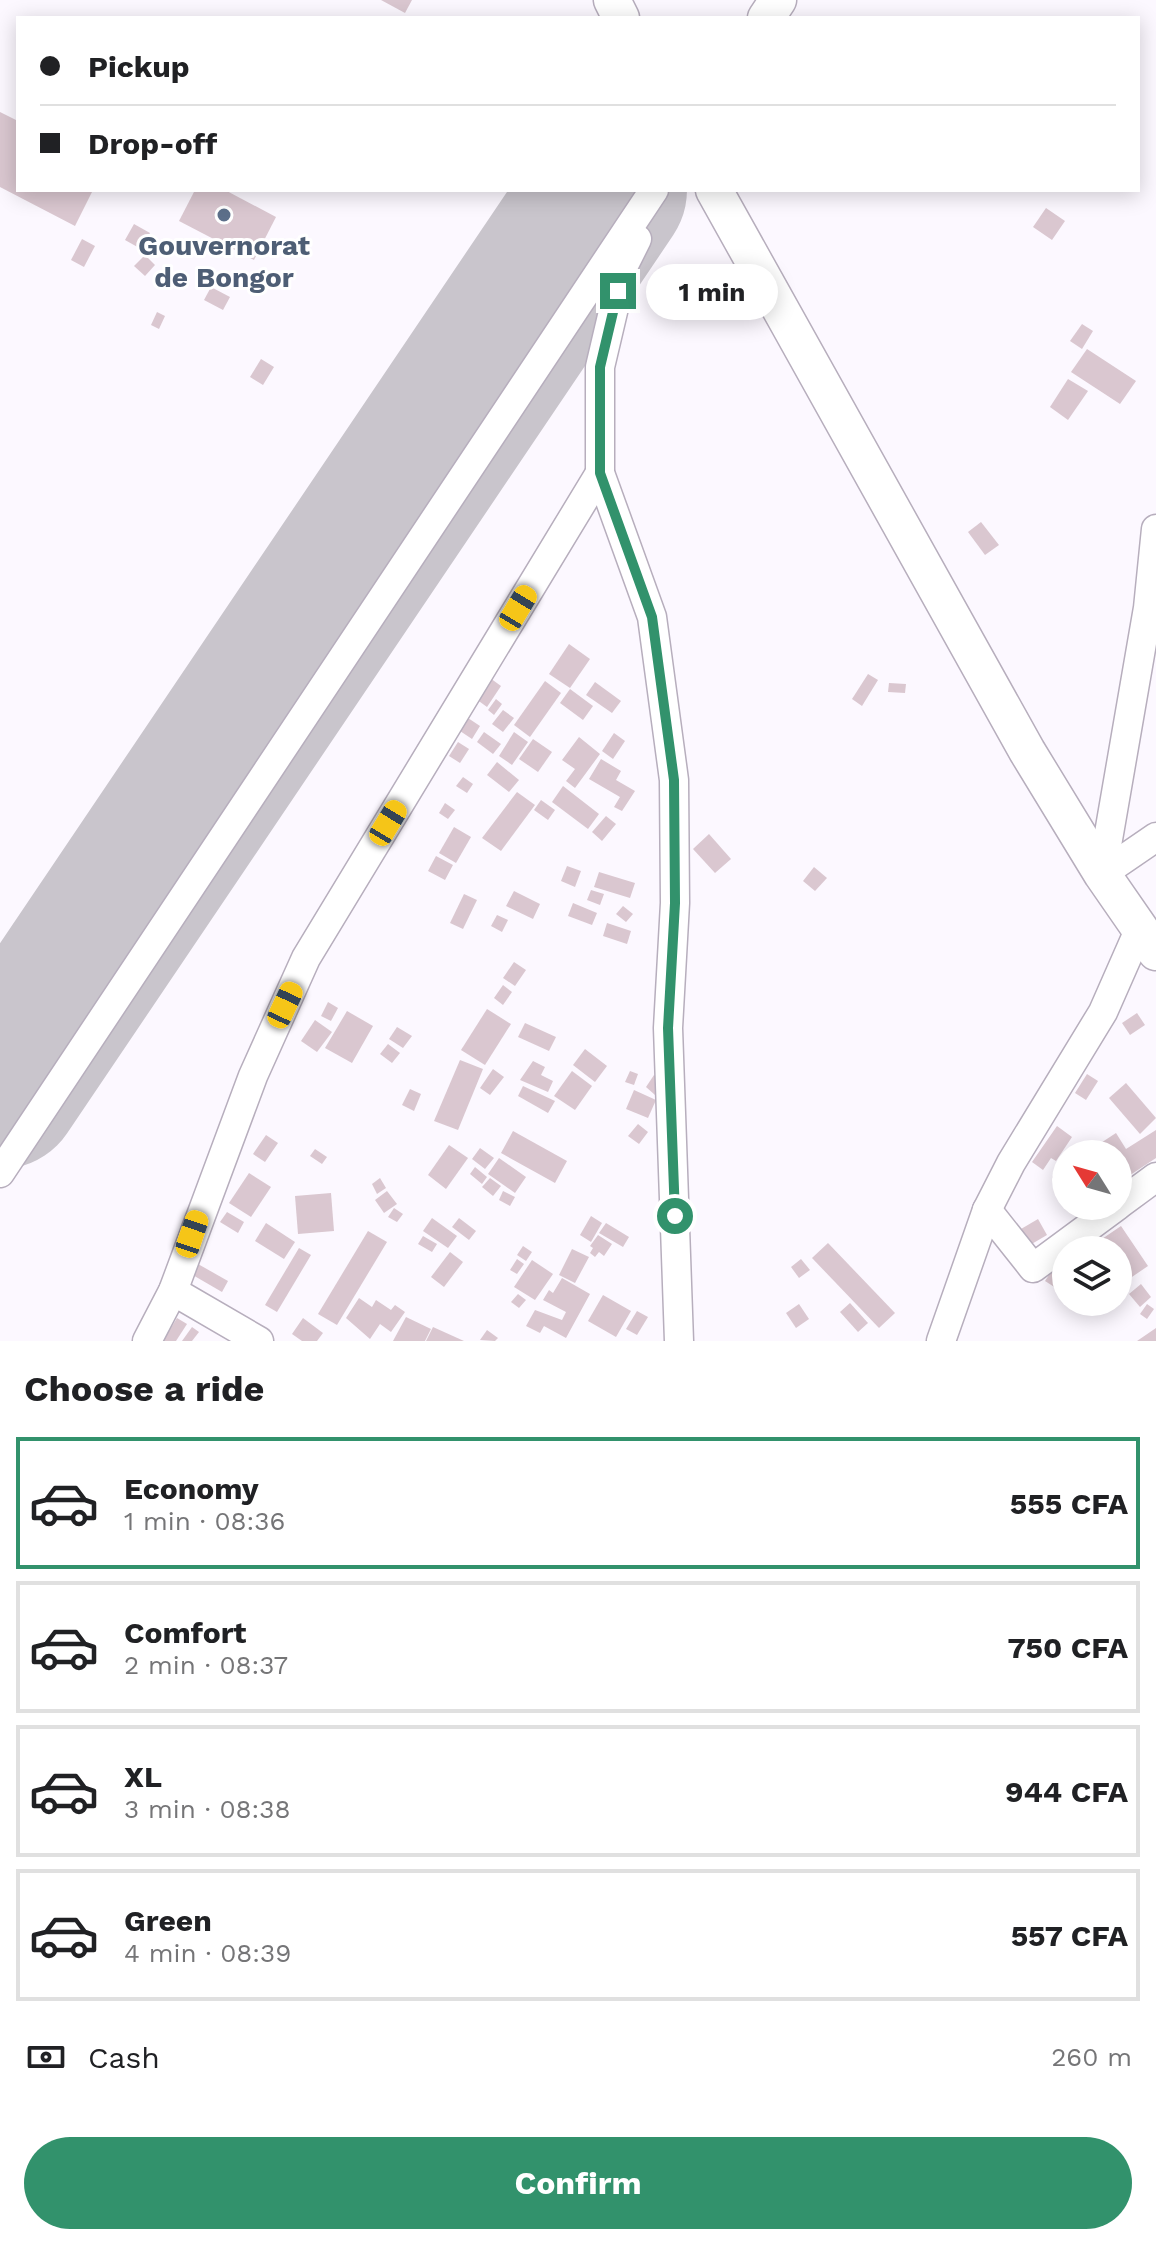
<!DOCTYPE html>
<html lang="en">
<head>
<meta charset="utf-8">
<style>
	body { margin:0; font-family:"Work Sans",sans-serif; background:#f2f2f2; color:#202124; height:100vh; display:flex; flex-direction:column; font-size:30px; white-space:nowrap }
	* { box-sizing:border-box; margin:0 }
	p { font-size:26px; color:#757577 }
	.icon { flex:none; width:44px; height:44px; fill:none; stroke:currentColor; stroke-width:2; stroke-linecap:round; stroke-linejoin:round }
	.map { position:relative; height:1341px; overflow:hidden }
	.side { display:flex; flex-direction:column; background:#fff; flex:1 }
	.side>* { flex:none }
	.hud { position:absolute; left:16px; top:16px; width:1124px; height:176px; border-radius:0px; box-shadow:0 4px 20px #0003; display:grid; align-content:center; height:176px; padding:0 24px; background:#fff }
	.needle { width:52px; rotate:307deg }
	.buttons { position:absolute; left:1052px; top:1140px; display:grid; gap:16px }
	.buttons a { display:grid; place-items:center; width:80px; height:80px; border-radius:50%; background:#fff; box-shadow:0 4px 20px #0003; font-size:40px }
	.end { position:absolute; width:36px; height:36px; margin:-18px; border:10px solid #32926c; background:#fff; box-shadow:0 0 0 4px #fff }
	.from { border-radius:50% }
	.bubble { position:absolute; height:56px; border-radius:28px; background:#fff; box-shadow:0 4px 20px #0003; font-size:26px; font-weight:700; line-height:56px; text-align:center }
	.car { position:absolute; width:24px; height:48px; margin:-24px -12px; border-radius:10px; box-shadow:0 0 6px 2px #0007; background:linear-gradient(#f5c518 24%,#345 0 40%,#f5c518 0 76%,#345 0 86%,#f5c518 0) }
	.hud b { display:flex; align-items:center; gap:28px; height:76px; font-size:30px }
	.hud b+b { border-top:2px solid #e0e0e0 }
	.hud i { width:20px; height:20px; background:#202124 }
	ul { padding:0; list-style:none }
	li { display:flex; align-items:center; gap:24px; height:132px; margin:0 16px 12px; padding:0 8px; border:4px solid #e0e0e0; border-radius:0px }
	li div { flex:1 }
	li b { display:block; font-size:30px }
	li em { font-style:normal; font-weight:700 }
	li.on { border-color:#32926c }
	li>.icon { width:72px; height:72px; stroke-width:1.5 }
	h2 { padding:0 24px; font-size:36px; line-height:96px }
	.pay { display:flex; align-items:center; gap:20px; height:88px; padding:0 24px; font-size:30px }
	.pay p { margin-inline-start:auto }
	.action { display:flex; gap:16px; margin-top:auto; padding:16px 24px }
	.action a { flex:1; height:92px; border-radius:48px; background:#32926c; color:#fff; font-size:32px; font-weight:700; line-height:92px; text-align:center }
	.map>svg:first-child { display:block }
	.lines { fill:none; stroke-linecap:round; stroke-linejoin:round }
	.runway { stroke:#c9c5cc; stroke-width:162 }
	.building { fill:#dac7d0 }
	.minor-casing { stroke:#b7aebd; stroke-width:31 }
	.tertiary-casing { stroke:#b7aebd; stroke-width:39 }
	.minor { stroke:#fff; stroke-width:28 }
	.tertiary { stroke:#fff; stroke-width:36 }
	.route { stroke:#32926c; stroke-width:10 }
	.service-dot { fill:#5c6f8a; stroke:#fff; stroke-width:3 }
	.labels { text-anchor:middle; stroke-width:6; stroke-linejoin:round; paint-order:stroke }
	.service-label { font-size:28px; font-weight:bold; fill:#4e5e75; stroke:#fff }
</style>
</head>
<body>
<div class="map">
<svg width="1156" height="1341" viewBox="0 0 1156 1341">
	<rect width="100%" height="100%" fill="#fcf8ff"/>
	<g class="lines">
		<polyline class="runway" points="0,1088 606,190"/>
	</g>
	<g class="building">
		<polygon points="381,0 412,0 405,13"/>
		<polygon points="0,112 18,121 18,190 93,190 75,226 0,187"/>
		<polygon points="195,190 225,190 276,217 254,260 179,221"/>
		<polygon points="1046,208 1065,221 1052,240 1033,227"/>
		<polygon points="134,224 150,233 141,249 125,240"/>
		<polygon points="82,239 95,246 84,267 71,260"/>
		<polygon points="145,255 155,265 145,276 134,266"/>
		<polygon points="211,287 230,297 223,310 204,300"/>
		<polygon points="157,312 165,316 159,329 151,325"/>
		<polygon points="1082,324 1093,331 1082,349 1070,341"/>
		<polygon points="1087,349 1136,381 1120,404 1071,372"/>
		<polygon points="261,359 274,367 263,385 250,377"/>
		<polygon points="1068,379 1088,391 1068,420 1050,407"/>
		<polygon points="981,522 999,545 985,555 968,532"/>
		<polygon points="569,644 590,659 570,688 549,674"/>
		<polygon points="868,674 878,680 862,706 852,699"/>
		<polygon points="490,678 501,686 487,707 476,699"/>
		<polygon points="545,681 561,693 530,737 514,725"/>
		<polygon points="595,682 621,701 612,713 586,695"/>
		<polygon points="889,683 906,684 905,693 888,692"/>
		<polygon points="570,689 593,706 583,720 560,703"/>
		<polygon points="496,699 502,704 494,715 488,710"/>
		<polygon points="503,710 514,718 503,732 492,724"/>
		<polygon points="468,718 480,726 472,739 460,731"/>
		<polygon points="484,732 501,744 493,754 477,742"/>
		<polygon points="514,732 528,742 512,765 499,756"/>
		<polygon points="614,733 625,741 613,759 602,751"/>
		<polygon points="579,737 600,754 575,788 566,781 575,769 562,760"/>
		<polygon points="533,739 552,752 538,772 519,759"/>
		<polygon points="458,742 469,749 460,763 449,756"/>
		<polygon points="601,759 621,771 616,780 635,791 622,811 614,807 620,797 589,779"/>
		<polygon points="497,762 519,780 509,792 487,775"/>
		<polygon points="463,777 473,784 467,793 456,786"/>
		<polygon points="563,786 599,814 588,829 552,802"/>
		<polygon points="517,792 535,805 501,851 482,838"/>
		<polygon points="541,800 555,810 548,820 534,810"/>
		<polygon points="445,803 455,810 448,819 439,813"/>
		<polygon points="606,816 616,824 602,841 592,832"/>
		<polygon points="454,827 471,837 456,863 439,853"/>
		<polygon points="709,834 731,859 715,873 693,849"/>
		<polygon points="436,856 453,865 445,880 428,871"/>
		<polygon points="567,866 581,871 575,887 561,881"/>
		<polygon points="814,867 827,878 815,891 803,881"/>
		<polygon points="599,872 635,883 630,898 594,887"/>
		<polygon points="591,890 604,894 600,905 587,900"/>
		<polygon points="514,891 540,904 533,919 506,906"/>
		<polygon points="464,894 477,900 463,929 450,923"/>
		<polygon points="573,903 597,913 592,925 568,916"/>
		<polygon points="623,906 633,914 626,922 616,914"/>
		<polygon points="497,915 508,920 502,932 491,926"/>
		<polygon points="607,923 631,931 627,944 603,936"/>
		<polygon points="514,962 526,970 515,986 503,978"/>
		<polygon points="503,985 512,992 503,1005 494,998"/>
		<polygon points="328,1002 338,1008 331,1021 321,1016"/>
		<polygon points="487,1009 511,1024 485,1065 461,1050"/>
		<polygon points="347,1011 373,1026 352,1063 325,1048"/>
		<polygon points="1137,1013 1145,1025 1130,1035 1122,1023"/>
		<polygon points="315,1020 332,1032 317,1052 301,1041"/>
		<polygon points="525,1023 556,1037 549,1051 518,1037"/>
		<polygon points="397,1027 412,1036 403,1048 389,1039"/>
		<polygon points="388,1044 400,1053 392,1063 380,1054"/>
		<polygon points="585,1049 607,1066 595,1082 573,1065"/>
		<polygon points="460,1060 483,1069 458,1130 434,1121"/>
		<polygon points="533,1061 545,1067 541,1075 553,1081 548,1092 520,1080"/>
		<polygon points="493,1069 504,1077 490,1095 480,1088"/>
		<polygon points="572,1071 592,1086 575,1110 554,1096"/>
		<polygon points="630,1071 638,1074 634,1085 625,1082"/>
		<polygon points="1087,1074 1098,1081 1086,1100 1075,1093"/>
		<polygon points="654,1075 664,1083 655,1095 646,1087"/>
		<polygon points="1126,1083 1156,1118 1140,1134 1109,1098"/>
		<polygon points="523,1086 555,1101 548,1113 518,1096"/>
		<polygon points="410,1089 421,1094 414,1111 402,1105"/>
		<polygon points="634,1090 656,1100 648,1118 626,1109"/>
		<polygon points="638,1124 648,1132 639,1144 628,1136"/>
		<polygon points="1057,1126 1072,1137 1056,1161 1051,1158 1043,1170 1032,1162"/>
		<polygon points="1156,1130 1156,1158 1118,1183 1118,1154 1084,1154 1116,1133 1126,1149"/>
		<polygon points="513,1131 567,1161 555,1183 501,1153"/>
		<polygon points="266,1135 278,1143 265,1162 253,1154"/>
		<polygon points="449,1145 468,1158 446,1189 428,1175"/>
		<polygon points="480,1148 494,1158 485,1169 472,1159"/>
		<polygon points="315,1149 327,1157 322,1164 310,1156"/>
		<polygon points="499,1158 526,1177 515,1193 488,1174"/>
		<polygon points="475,1167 487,1177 482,1184 470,1174"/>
		<polygon points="1066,1168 1066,1199 1052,1177"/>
		<polygon points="249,1173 271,1187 251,1217 229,1203"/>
		<polygon points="380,1178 386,1188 377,1194 372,1184"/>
		<polygon points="490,1178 501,1186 493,1196 482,1187"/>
		<polygon points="387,1191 397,1204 384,1213 375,1200"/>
		<polygon points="503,1191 515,1197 510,1206 499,1200"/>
		<polygon points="331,1193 334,1231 298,1234 295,1196"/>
		<polygon points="394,1208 403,1214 397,1222 388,1217"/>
		<polygon points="227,1212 244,1222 238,1233 220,1222"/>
		<polygon points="591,1216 602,1223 591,1242 580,1235"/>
		<polygon points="432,1218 457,1236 448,1248 423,1231"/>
		<polygon points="459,1218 476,1231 469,1240 452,1227"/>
		<polygon points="1038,1219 1047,1235 1030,1245 1021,1229"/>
		<polygon points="266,1223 295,1242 284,1259 255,1241"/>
		<polygon points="606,1223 629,1237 623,1247 599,1233"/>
		<polygon points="1121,1226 1148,1266 1126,1281 1118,1269 1118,1250 1105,1250 1099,1241"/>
		<polygon points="368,1231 387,1242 337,1325 318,1314"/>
		<polygon points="598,1235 612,1244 604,1256 599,1252 595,1257 590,1253 593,1248 590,1246"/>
		<polygon points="423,1236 437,1244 432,1252 418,1244"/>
		<polygon points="828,1243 895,1313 879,1328 812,1258"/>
		<polygon points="523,1246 532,1252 526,1261 517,1255"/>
		<polygon points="299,1248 311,1255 277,1312 265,1305"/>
		<polygon points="572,1249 589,1257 575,1283 559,1275"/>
		<polygon points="450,1252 463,1262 444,1287 431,1277"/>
		<polygon points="517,1259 524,1264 517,1274 510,1270"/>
		<polygon points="801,1259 810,1270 799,1278 791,1267"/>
		<polygon points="532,1260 553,1274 535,1300 514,1287"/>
		<polygon points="198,1264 228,1281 222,1292 191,1274"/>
		<polygon points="1051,1272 1065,1282 1059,1290 1045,1281"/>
		<polygon points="562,1278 590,1294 566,1338 544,1326 540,1333 526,1326 535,1310 562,1320 566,1312 543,1300 549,1290 553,1293"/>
		<polygon points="1141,1284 1151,1297 1140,1307 1129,1294"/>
		<polygon points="518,1294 526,1300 519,1308 511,1302"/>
		<polygon points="603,1295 631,1311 616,1337 588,1321"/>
		<polygon points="359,1298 372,1307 376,1300 391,1310 395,1305 405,1312 391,1332 380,1324 370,1339 346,1318"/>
		<polygon points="850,1303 868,1323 858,1332 840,1312"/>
		<polygon points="799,1304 809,1319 796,1328 786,1313"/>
		<polygon points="1147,1304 1154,1309 1147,1319 1140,1314"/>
		<polygon points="637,1311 648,1317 637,1335 626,1329"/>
		<polygon points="406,1317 431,1329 425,1341 393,1341"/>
		<polygon points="177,1318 187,1324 176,1341 163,1341"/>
		<polygon points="303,1318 323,1333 317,1341 302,1341 292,1334"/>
		<polygon points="192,1327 199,1332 192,1341 182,1341"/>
		<polygon points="433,1327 464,1341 426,1341"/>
		<polygon points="1156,1328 1156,1341 1137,1341"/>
		<polygon points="487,1330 498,1338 495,1341 480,1340"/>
	</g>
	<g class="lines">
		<g class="minor-casing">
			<g id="minor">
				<polyline points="637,239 624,265 600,367 600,473 652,617 674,780 675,903 668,1028 679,1341"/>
				<polyline points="1102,874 1148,608 1156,529"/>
				<polyline points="1102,874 1156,837"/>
				<polyline points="0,1173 654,190"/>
				<polyline points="1118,1205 1156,1177"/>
				<polyline points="987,1210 1033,1268 1117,1206"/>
				<polyline points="173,1291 259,1341"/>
				<polyline points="147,1341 173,1291 253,1076 306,958 600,473"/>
				<polyline points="941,1341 987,1210 1011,1163 1103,1012 1140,928"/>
			</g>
		</g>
		<g class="tertiary-casing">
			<g id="tertiary">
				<polyline points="612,0 621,18"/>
				<polyline points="766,18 778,0"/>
				<polyline points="714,190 1027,751 1102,874 1156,952"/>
			</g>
		</g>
		<use href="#minor" class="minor"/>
		<use href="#tertiary" class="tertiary"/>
	</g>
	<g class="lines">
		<polyline class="route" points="618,291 600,367 600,473 652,617 674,780 675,903 668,1028 675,1216"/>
	</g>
	<circle class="service-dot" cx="224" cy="215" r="8"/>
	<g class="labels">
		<g class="service-label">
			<text x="224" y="255">Gouvernorat<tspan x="224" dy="32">de Bongor</tspan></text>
		</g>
	</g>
</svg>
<div class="buttons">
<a><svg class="needle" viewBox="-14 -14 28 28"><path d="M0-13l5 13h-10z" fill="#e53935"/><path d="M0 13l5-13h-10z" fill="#757577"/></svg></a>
<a><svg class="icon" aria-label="layers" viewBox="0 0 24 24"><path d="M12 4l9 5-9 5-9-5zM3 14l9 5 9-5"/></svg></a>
</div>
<i class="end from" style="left:675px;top:1216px"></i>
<i class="end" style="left:618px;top:291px"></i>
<div class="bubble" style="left:646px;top:264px;width:132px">1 min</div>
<i class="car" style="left:518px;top:608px;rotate:31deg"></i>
<i class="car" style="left:388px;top:823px;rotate:31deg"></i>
<i class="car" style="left:285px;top:1005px;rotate:25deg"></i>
<i class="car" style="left:192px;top:1234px;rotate:19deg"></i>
<div class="hud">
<b><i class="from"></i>Pickup</b>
<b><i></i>Drop-off</b>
</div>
</div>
<section class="side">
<h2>Choose a ride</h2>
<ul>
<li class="on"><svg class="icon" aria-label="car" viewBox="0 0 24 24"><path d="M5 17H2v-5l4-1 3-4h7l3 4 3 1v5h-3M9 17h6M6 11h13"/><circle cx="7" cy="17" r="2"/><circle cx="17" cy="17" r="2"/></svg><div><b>Economy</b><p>1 min · 08:36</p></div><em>555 CFA</em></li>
<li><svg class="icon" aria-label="car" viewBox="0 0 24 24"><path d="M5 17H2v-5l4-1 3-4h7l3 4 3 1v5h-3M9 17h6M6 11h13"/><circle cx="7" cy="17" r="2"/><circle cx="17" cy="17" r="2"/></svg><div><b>Comfort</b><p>2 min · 08:37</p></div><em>750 CFA</em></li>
<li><svg class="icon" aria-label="car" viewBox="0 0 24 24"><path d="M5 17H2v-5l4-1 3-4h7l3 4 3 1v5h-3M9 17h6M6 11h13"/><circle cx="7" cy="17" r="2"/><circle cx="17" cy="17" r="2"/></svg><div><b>XL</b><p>3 min · 08:38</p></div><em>944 CFA</em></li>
<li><svg class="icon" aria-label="car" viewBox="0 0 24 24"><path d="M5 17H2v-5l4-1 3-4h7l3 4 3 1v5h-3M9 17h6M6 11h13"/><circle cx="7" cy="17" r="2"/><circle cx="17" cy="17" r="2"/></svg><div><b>Green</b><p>4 min · 08:39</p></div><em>557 CFA</em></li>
</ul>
<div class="pay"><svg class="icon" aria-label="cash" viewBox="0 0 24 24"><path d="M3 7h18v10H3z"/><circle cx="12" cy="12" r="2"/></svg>Cash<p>260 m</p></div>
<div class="action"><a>Confirm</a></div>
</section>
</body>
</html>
